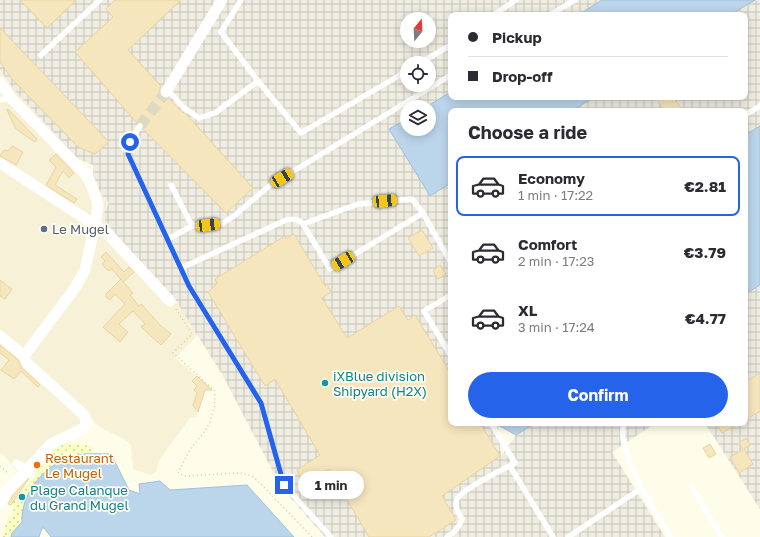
<!DOCTYPE html>
<html lang="en">
<head>
<meta charset="utf-8">
<style>
	body { margin:0; font-family:"Golos Text",sans-serif; background:#f7f7f7; color:#2b2b33; height:100vh; display:flex; flex-direction:column; font-size:15px; white-space:nowrap }
	* { box-sizing:border-box; margin:0 }
	p { font-size:13px; color:#7c7c81 }
	.icon { flex:none; width:22px; height:22px; fill:none; stroke:currentColor; stroke-width:2; stroke-linecap:round; stroke-linejoin:round }
	.map { position:relative; flex:1; overflow:hidden }
	.side { position:absolute; left:448px; top:108px; width:300px; height:318px; display:flex; flex-direction:column; background:#fff; border-radius:8px; box-shadow:0 2px 10px #0003 }
	.side>* { flex:none }
	.top-card { position:absolute; left:448px; top:12px; width:300px; height:88px; border-radius:8px; box-shadow:0 2px 10px #0003; display:grid; align-content:center; height:88px; padding:0 20px; background:#fff }
	.needle { width:26px; rotate:18deg }
	.buttons { position:absolute; left:400px; top:12px; display:grid; gap:8px }
	.buttons a { display:grid; place-items:center; width:36px; height:36px; border-radius:50%; background:#fff; box-shadow:0 2px 10px #0003; font-size:20px }
	.end { position:absolute; width:18px; height:18px; margin:-9px; border:5px solid #2563eb; background:#fff; box-shadow:0 0 0 2px #fff }
	.from { border-radius:50% }
	.bubble { position:absolute; height:28px; border-radius:14px; background:#fff; box-shadow:0 2px 10px #0003; font-size:13px; font-weight:700; line-height:28px; text-align:center }
	.car { position:absolute; width:12px; height:24px; margin:-12px -6px; border-radius:5px; box-shadow:0 0 3px 1px #0007; background:linear-gradient(#f5c518 24%,#345 0 40%,#f5c518 0 76%,#345 0 86%,#f5c518 0) }
	.top-card b { display:flex; align-items:center; gap:14px; height:38px; font-size:15px }
	.top-card b+b { border-top:1px solid #e1e1e2 }
	.top-card i { width:10px; height:10px; background:#2b2b33 }
	ul { padding:0; list-style:none }
	li { display:flex; align-items:center; gap:12px; height:60px; margin:0 8px 6px; padding:0 12px; border:2px solid transparent; border-radius:8px }
	li div { flex:1 }
	li b { display:block; font-size:15px }
	li em { font-style:normal; font-weight:700 }
	li.current { border-color:#2563eb }
	li>.icon { width:36px; height:36px; stroke-width:1.5 }
	h2 { padding:0 20px; font-size:18px; line-height:48px }
	.primary-button { display:flex; gap:8px; margin-top:auto; padding:8px 20px }
	.primary-button a { flex:1; height:46px; border-radius:24px; background:#2563eb; color:#fff; font-size:16px; font-weight:700; line-height:46px; text-align:center }
	.map>svg:first-child { display:block }
	.residential { fill:#f7f2d7 }
	.industrial { fill:url(#industrial-grid); fill-rule:evenodd }
	.sand { fill:url(#sand-dots) }
	.water { fill:#bbd5eb; stroke:#a0c1dd }
	.building { fill:#f6e6be; stroke:#ebd39d }
	.lines { fill:none; stroke-linecap:round; stroke-linejoin:round }
	.street-tunnel { stroke:#ded9c1; stroke-width:11; stroke-dasharray:11 5.5; stroke-linecap:butt }
	.path { stroke:#dccba0; stroke-width:1.5; stroke-dasharray:1 3; stroke-linecap:butt }
	.lane { stroke:#fff; stroke-width:5.5 }
	.street { stroke:#fff; stroke-width:11 }
	.route { stroke:#2563eb; stroke-width:5 }
	.service-dot { fill:#5c6f8a; stroke:#fffef2; stroke-width:1.5 }
	.culture-dot { fill:#0f9aa8; stroke:#fffef2; stroke-width:1.5 }
	.food-dot { fill:#e8710a; stroke:#fffef2; stroke-width:1.5 }
	.labels { text-anchor:middle; stroke-width:3.5; stroke-linejoin:round; paint-order:stroke }
	.service-label { font-size:13px; fill:#4e5e75; stroke:#fffef2; text-anchor:start }
	.culture-label { font-size:13px; fill:#0d838f; stroke:#fffef2; text-anchor:start }
	.food-label { font-size:13px; fill:#c56008; stroke:#fffef2; text-anchor:start }
</style>
</head>
<body>
<div class="map">
<svg width="760" height="537" viewBox="0 0 760 537">
	<defs>
		<pattern id="industrial-grid" width="8" height="8" patternUnits="userSpaceOnUse"><rect width="8" height="8" fill="#efede2"/><path d="M0 4h8M4 0v8" fill="none" stroke="#c7c4b9"/></pattern>
		<pattern id="sand-dots" width="8" height="8" patternUnits="userSpaceOnUse"><rect width="8" height="8" fill="#f9ffc3"/><path d="M2 2h.1M6 6h.1" fill="none" stroke="#cfd2a0" stroke-width="1.8" stroke-linecap="round"/></pattern>
	</defs>
	<rect width="100%" height="100%" fill="#fefde9"/>
	<polygon class="residential" points="0,71 15,91 89,172 102,195 109,203 104,212 105,221 126,246 173,296 198,335 175,358 212,390 205,390 196,417 190,418 159,460 156,472 151,475 133,469 131,445 124,439 101,428 87,416 81,416 80,425 18,473 6,457 0,453"/>
	<g class="industrial">
		<path d="M0,0H760V136L745,145V111H451V423H498L501,456L516,435L535,423H656L612,452L665,537H325L281,487L223,376L173,296L126,246L105,221L104,212L109,203L102,195L93,178V165L78,159L15,91L0,70ZM451,15H745V97H451ZM407,19H429V41H407ZM407,63H429V85H407ZM407,107H429V129H407Z"/>
		<polygon points="760,285 760,509 705,423 745,423 745,294"/>
	</g>
	<path class="sand" d="M69,442L71,446L75,444L92,446L93,450L92,454L77,455L23,509L22,523L12,533L11,537H3L7,519L11,516L14,509L11,505C24,487 36,470 54,455L51,451L55,448Z"/>
	<g class="water">
		<polygon points="602,0 755,0 730,15 578,15"/>
		<polygon points="451,92 451,97 595,97 571,111 451,111 451,183 430,196 389,129 407,119 407,129 429,129 429,107 426,107"/>
		<polygon points="760,126 760,285 745,294 745,135"/>
		<polygon points="497,423 535,423 516,435 498,425"/>
		<path d="M111,454L129,490L140,494L139,484L160,481L170,490L247,485L294,537H51L44,528H42L39,537H11L12,533L22,522C22,518 22,514 23,510C27,485 52,460 77,455C87,453 100,454 111,454Z"/>
	</g>
	<g class="building">
		<polygon points="20,0 76,0 47,28"/>
		<polygon points="115,0 181,0 128,50 161,86 159,91 160,96 165,99 169,98 180,110 187,115 253,188 226,213 143,129 144,124 141,122 137,123 75,52 113,17 106,9"/>
		<polygon points="0,28 109,142 95,154 78,147 12,79 0,62"/>
		<polygon points="656,97 673,97 683,111 664,111"/>
		<polygon points="8,109 37,139 35,142 16,129 7,110"/>
		<polygon points="12,146 23,152 16,165 0,156 4,150 8,151"/>
		<polygon points="56,154 74,173 69,178 63,171 55,185 77,199 74,203 46,185 56,167 49,160"/>
		<polygon points="422,230 433,248 419,256 408,238"/>
		<polygon points="294,234 325,286 327,284 331,292 322,298 347,338 399,306 408,320 415,315 451,374 451,423 480,423 500,456 442,496 456,520 429,537 369,537 329,469 304,484 297,470 320,455 275,379 265,386 208,292 217,284 215,279 285,236 286,239"/>
		<polygon points="106,252 124,272 129,267 134,272 123,282 112,269 108,271 102,264 105,261 101,257"/>
		<polygon points="440,265 446,274 438,279 433,271"/>
		<polygon points="121,279 133,293 130,295 139,306 141,304 161,326 171,334 161,345 141,327 145,324 133,311 119,324 128,332 120,342 103,327 125,304 115,294 110,300 106,297 106,294"/>
		<polygon points="0,280 12,289 5,299 0,296"/>
		<polygon points="0,345 18,360 22,368 40,385 38,387 21,371 14,379 1,370 9,360 0,353"/>
		<polygon points="760,373 760,411 745,420 745,382"/>
		<polygon points="197,376 212,390 205,390 198,412 193,406 197,393 194,390 197,386 192,381"/>
		<polygon points="716,423 739,423 722,433"/>
		<polygon points="746,438 750,445 744,449 753,464 739,473 730,457 743,450 739,443"/>
		<polygon points="710,444 716,454 709,458 703,448"/>
		<polygon points="29,478 11,505 8,504 13,495"/>
	</g>
	<g class="lines">
		<polyline class="street-tunnel" points="140,126 166,92"/>
		<g class="path">
			<path d="M176,309L192,334L173,353L214,390C217,404 212,421 204,432C201,437 196,442 192,447C187,454 183,464 178,472L184,476L240,473L252,476L260,483L312,537"/>
			<polyline points="517,423 522,431"/>
			<polyline points="0,466 9,474"/>
			<polyline points="4,537 4,534"/>
		</g>
		<g class="lane">
			<polyline points="241,0 221,32 258,81 301,133 407,71"/>
			<polyline points="493,15 516,0"/>
			<polyline points="550,15 575,0"/>
			<polyline points="41,55 100,0"/>
			<polyline points="420,63 451,45"/>
			<polyline points="168,90 183,107 199,118 215,113 258,81"/>
			<polyline points="0,100 11,98"/>
			<polyline points="745,115 760,106"/>
			<polyline points="140,126 130,142 128,154 181,268 189,286 261,403 284,485 331,537"/>
			<polyline points="171,185 192,226"/>
			<polyline points="303,224 358,204 412,199 423,213"/>
			<polyline points="168,239 192,226 223,223 234,216 269,186 451,75"/>
			<path d="M181,268L286,220C293,219 298,218 303,224L330,269L423,213L451,263"/>
			<polyline points="451,295 424,311 451,356"/>
			<path d="M624,423C615,452 656,512 671,537"/>
			<polyline points="510,466 553,537"/>
			<polyline points="29,470 32,475"/>
			<polyline points="23,473 15,463 16,462 24,466"/>
			<polyline points="692,487 722,537"/>
			<path d="M447,537C455,532 459,528 462,519C458,513 454,506 457,499C462,489 504,469 515,463L491,423"/>
			<polyline points="568,537 642,488"/>
		</g>
		<g class="street">
			<polyline points="0,82 11,98 86,175 92,186 98,205 95,225 85,270 75,288 24,356"/>
			<polyline points="166,92 222,0"/>
			<polyline points="0,163 107,233 170,301"/>
			<polyline points="0,336 24,356 27,363 84,415 87,422 84,428 51,444 7,491 0,504"/>
		</g>
	</g>
	<g class="lines">
		<polyline class="route" points="130,142 128,154 189,286 261,403 284,485"/>
	</g>
	<circle class="service-dot" cx="44" cy="229" r="4"/>
	<g class="culture-dot">
		<circle cx="325" cy="383" r="4"/>
		<circle cx="22" cy="497" r="4"/>
	</g>
	<circle class="food-dot" cx="37" cy="465" r="4"/>
	<g class="labels">
		<g class="service-label">
			<text x="52" y="234">Le Mugel</text>
		</g>
		<g class="culture-label">
			<text x="333" y="381">iXBlue division<tspan x="333" dy="15">Shipyard (H2X)</tspan></text>
			<text x="30" y="495">Plage Calanque<tspan x="30" dy="15">du Grand Mugel</tspan></text>
		</g>
		<g class="food-label">
			<text x="45" y="463">Restaurant<tspan x="45" dy="15">Le Mugel</tspan></text>
		</g>
	</g>
</svg>
<div class="buttons">
<a><svg class="needle" viewBox="-14 -14 28 28"><path d="M0-13l5 13h-10z" fill="#e53935"/><path d="M0 13l5-13h-10z" fill="#7c7c81"/></svg></a>
<a><svg class="icon" aria-label="locate" viewBox="0 0 24 24"><circle cx="12" cy="12" r="6"/><path d="M12 2v4M12 18v4M2 12h4M18 12h4"/></svg></a>
<a><svg class="icon" aria-label="layers" viewBox="0 0 24 24"><path d="M12 4l9 5-9 5-9-5zM3 14l9 5 9-5"/></svg></a>
</div>
<i class="end from" style="left:130px;top:142px"></i>
<i class="end" style="left:284px;top:485px"></i>
<div class="bubble" style="left:298px;top:471px;width:66px">1 min</div>
<i class="car" style="left:282px;top:178px;rotate:59deg"></i>
<i class="car" style="left:385px;top:201px;rotate:84deg"></i>
<i class="car" style="left:208px;top:225px;rotate:83deg"></i>
<i class="car" style="left:343px;top:261px;rotate:239deg"></i>
<div class="top-card">
<b><i class="from"></i>Pickup</b>
<b><i></i>Drop-off</b>
</div>
<section class="side">
<h2>Choose a ride</h2>
<ul>
<li class="current"><svg class="icon" aria-label="car" viewBox="0 0 24 24"><path d="M5 17H2v-5l4-1 3-4h7l3 4 3 1v5h-3M9 17h6M6 11h13"/><circle cx="7" cy="17" r="2"/><circle cx="17" cy="17" r="2"/></svg><div><b>Economy</b><p>1 min · 17:22</p></div><em>€2.81</em></li>
<li><svg class="icon" aria-label="car" viewBox="0 0 24 24"><path d="M5 17H2v-5l4-1 3-4h7l3 4 3 1v5h-3M9 17h6M6 11h13"/><circle cx="7" cy="17" r="2"/><circle cx="17" cy="17" r="2"/></svg><div><b>Comfort</b><p>2 min · 17:23</p></div><em>€3.79</em></li>
<li><svg class="icon" aria-label="car" viewBox="0 0 24 24"><path d="M5 17H2v-5l4-1 3-4h7l3 4 3 1v5h-3M9 17h6M6 11h13"/><circle cx="7" cy="17" r="2"/><circle cx="17" cy="17" r="2"/></svg><div><b>XL</b><p>3 min · 17:24</p></div><em>€4.77</em></li>
</ul>
<div class="primary-button"><a>Confirm</a></div>
</section>
</div>
</body>
</html>
